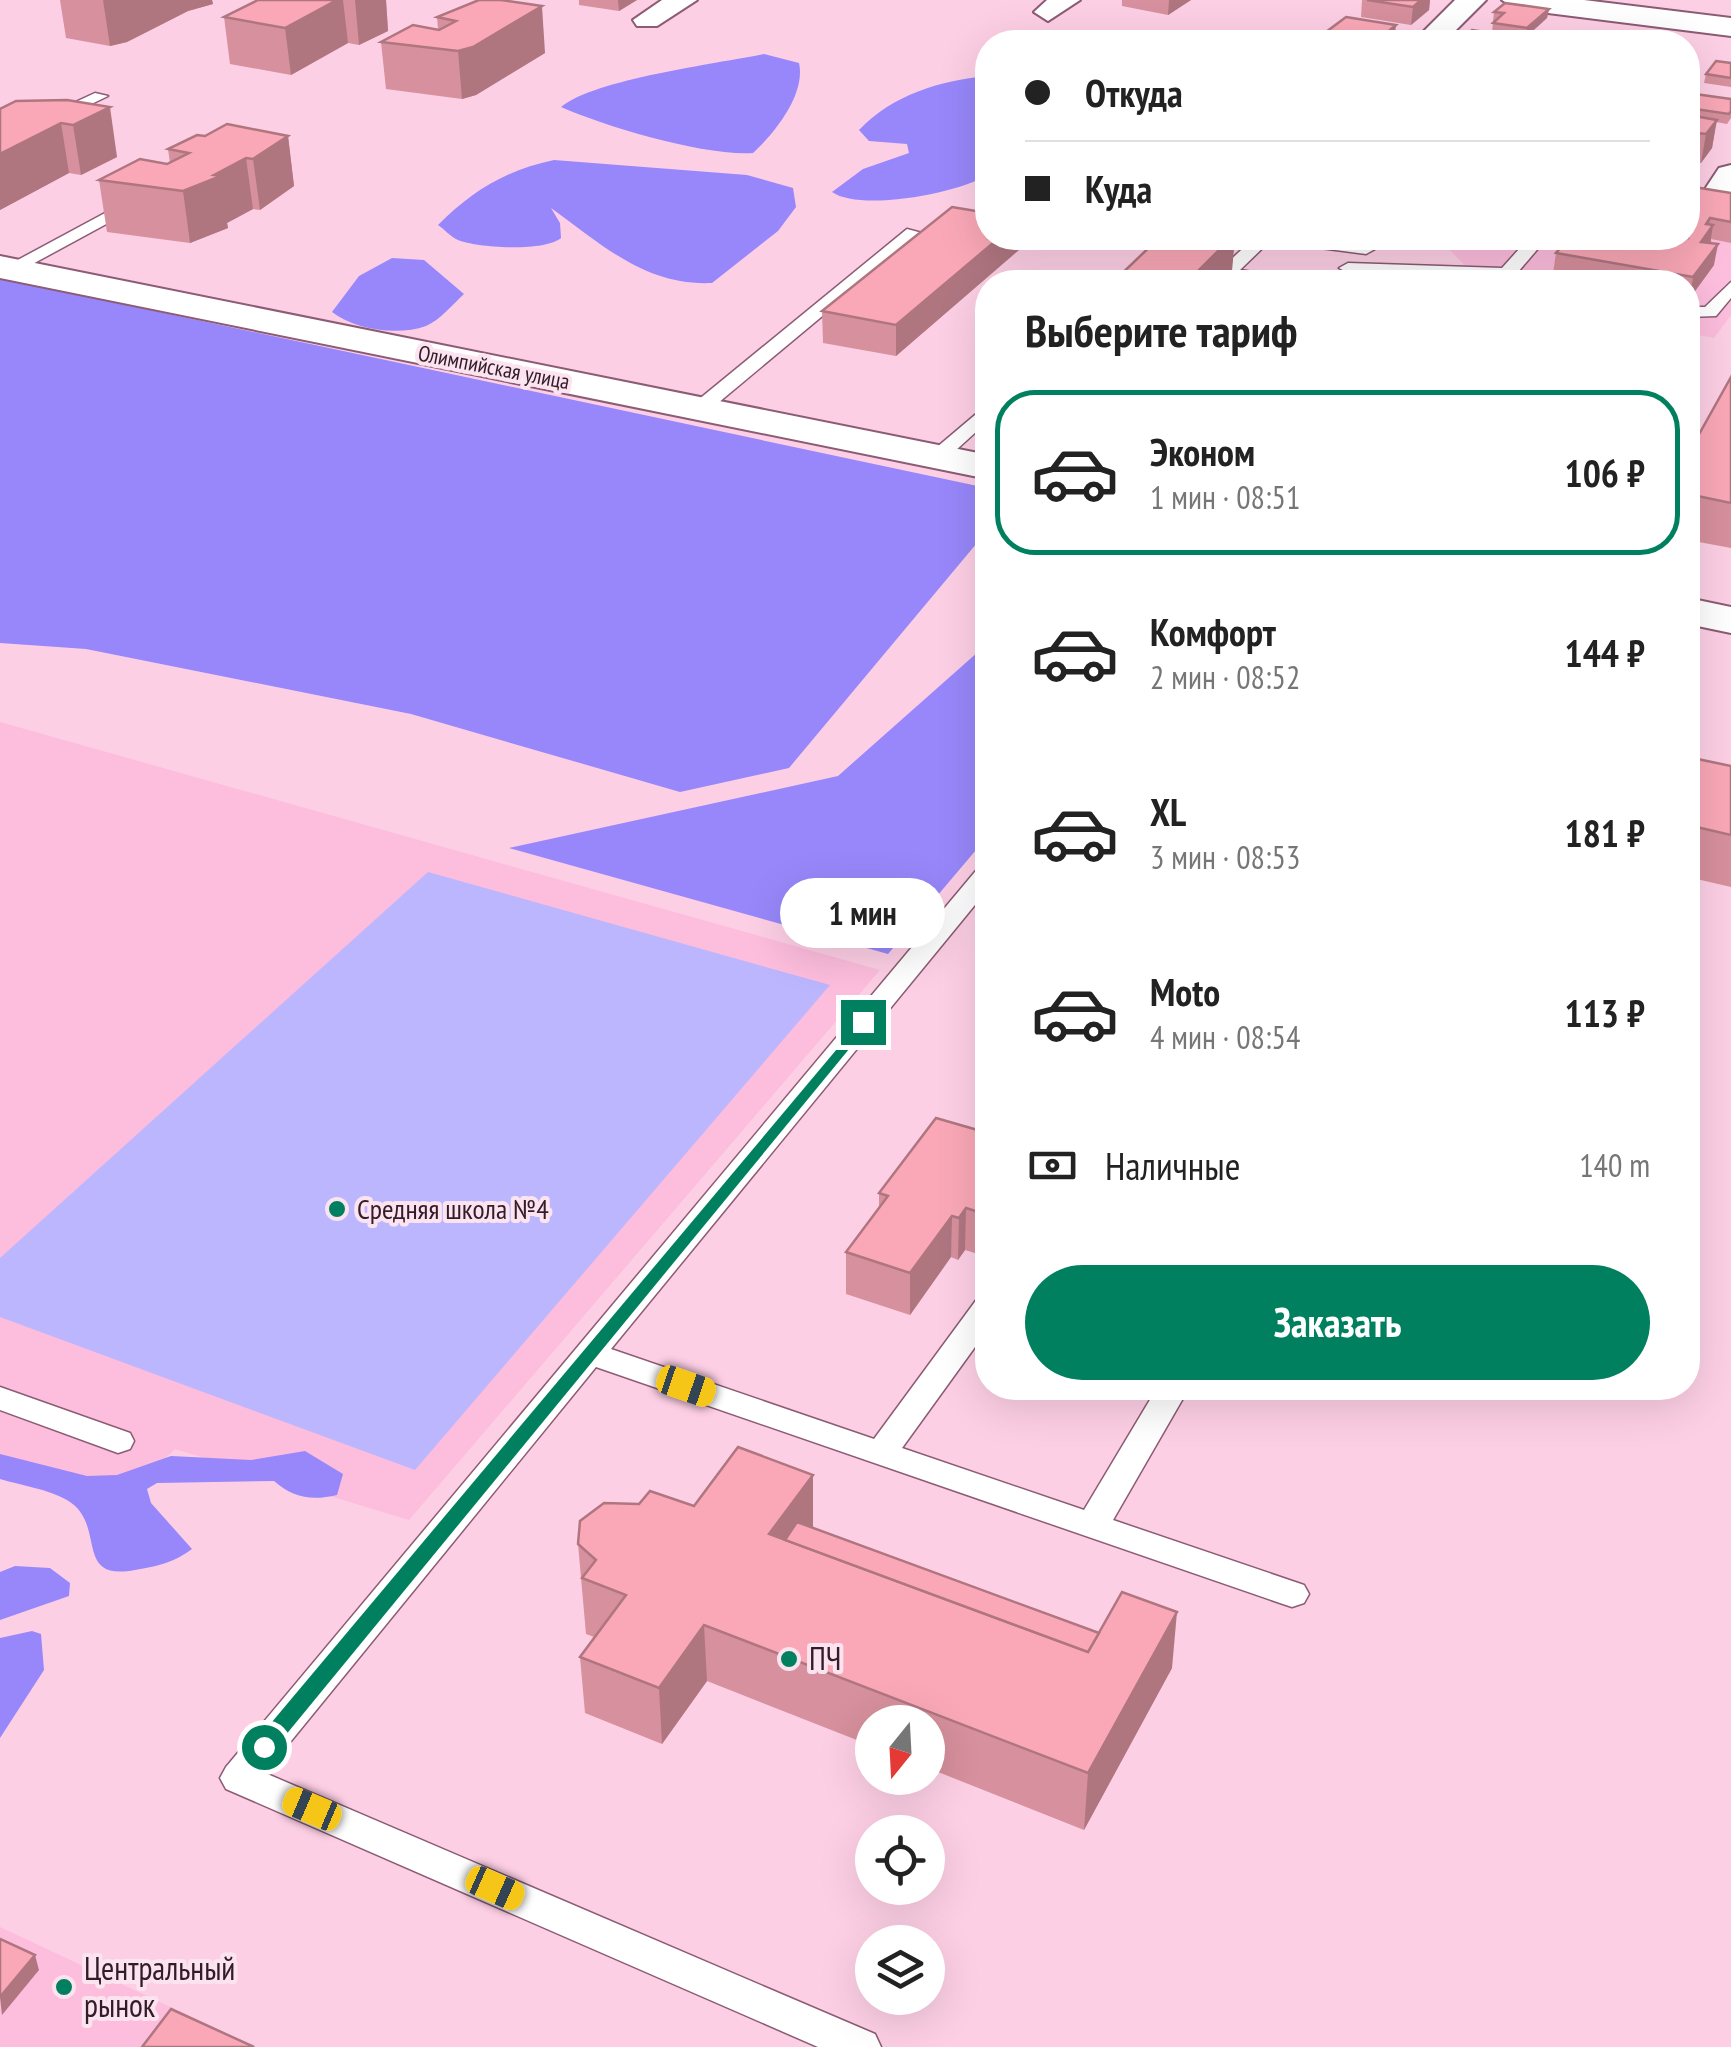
<!DOCTYPE html>
<html lang="ru">
<head>
<meta charset="utf-8">
<style>
	body { margin:0; font-family:"PT Sans Narrow",sans-serif; background:#f6f6f6; color:#222; height:100vh; display:flex; flex-direction:column; font-size:38px; white-space:nowrap }
	* { box-sizing:border-box; margin:0 }
	p { font-size:32px; color:#767676 }
	.icon { flex:none; width:55px; height:55px; fill:none; stroke:currentColor; stroke-width:2; stroke-linecap:round; stroke-linejoin:round }
	.map { position:relative; flex:1; overflow:hidden }
	.panel { position:absolute; left:975px; top:270px; width:725px; height:1130px; display:flex; flex-direction:column; background:#fff; border-radius:40px; box-shadow:0 10px 40px #0002 }
	.panel>* { flex:none }
	.hud { position:absolute; left:975px; top:30px; width:725px; height:220px; border-radius:40px; box-shadow:0 10px 40px #0002; display:grid; align-content:center; height:220px; padding:0 50px; background:#fff }
	.needle { width:65px; rotate:198deg }
	.controls { position:absolute; left:855px; top:1705px; display:grid; gap:20px }
	.controls a { display:grid; place-items:center; width:90px; height:90px; border-radius:50%; background:#fff; box-shadow:0 10px 40px #0002; font-size:50px }
	.end { position:absolute; width:45px; height:45px; margin:-22px; border:12px solid #01805f; background:#fff; box-shadow:0 0 0 5px #fff }
	.from { border-radius:50% }
	.bubble { position:absolute; height:70px; border-radius:35px; background:#fff; box-shadow:0 10px 40px #0002; font-size:32px; font-weight:700; line-height:70px; text-align:center }
	.car { position:absolute; width:30px; height:60px; margin:-30px -15px; border-radius:12px; box-shadow:0 0 8px 2px #0007; background:linear-gradient(#f5c518 24%,#345 0 40%,#f5c518 0 76%,#345 0 86%,#f5c518 0) }
	.hud b { display:flex; align-items:center; gap:35px; height:95px; font-size:38px }
	.hud b+b { border-top:2px solid #e0e0e0 }
	.hud i { width:25px; height:25px; background:#222 }
	ul { padding:0; list-style:none }
	li { display:flex; align-items:center; gap:30px; height:165px; margin:0 20px 15px; padding:0 30px; border:5px solid transparent; border-radius:40px }
	li div { flex:1 }
	li b { display:block; font-size:38px }
	li em { font-style:normal; font-weight:700 }
	li.active { border-color:#01805f }
	li>.icon { width:90px; height:90px; stroke-width:1.5 }
	h2 { padding:0 50px; font-size:45px; line-height:120px }
	.pay { display:flex; align-items:center; gap:25px; height:110px; padding:0 50px; font-size:38px }
	.pay p { margin-inline-start:auto }
	.cta { display:flex; gap:20px; margin-top:auto; padding:20px 50px }
	.cta a { flex:1; height:115px; border-radius:60px; background:#01805f; color:#fff; font-size:40px; font-weight:700; line-height:115px; text-align:center }
	.map>svg:first-child { display:block }
	.built { fill:#fdbddd }
	.green { fill:#bcb6ff }
	.forest { fill:#9787fa }
	.lines { fill:none; stroke-linecap:round; stroke-linejoin:round }
	.lane-casing { stroke:#8c5b74; stroke-width:3 }
	.street-casing { stroke:#8c5b74; stroke-width:4 }
	.lane { fill:#fff; fill-rule:evenodd }
	.street { fill:#fff; fill-rule:evenodd }
	.wall { fill:#d7909d }
	.shaded-wall { fill:#af7680 }
	.building { fill:#faa8b7; stroke:#af7680; stroke-width:2.5 }
	.route { fill:#01805f }
	.poi-dot { fill:#01805f; stroke:#fbe4ef; stroke-width:4 }
	.labels { text-anchor:middle; stroke-width:8; stroke-linejoin:round; paint-order:stroke }
	.far-street-label { font-size:22px; fill:#311c27; stroke:#fbe4ef }
	.poi-label { font-size:28px; fill:#311c27; stroke:#fbe4ef; text-anchor:start }
	.near-poi-label { font-size:32px; fill:#311c27; stroke:#fbe4ef; text-anchor:start }
</style>
</head>
<body>
<div class="map">
<svg width="1731" height="2047" viewBox="0 0 1731 2047">
	<rect width="100%" height="100%" fill="#fdcfe5"/>
	<g class="built">
		<polygon points="1731,199 1731,315 1714,338 1688,333 1688,282 1481,282 1438,238 1688,238"/>
		<polygon points="0,722 880,970 409,1520 175,1449 109,1510 0,1478"/>
		<polygon points="0,1927 256,2047 0,2047"/>
	</g>
	<polygon class="green" points="428,872 830,985 415,1470 0,1317 0,1258"/>
	<g class="forest">
		<path d="M764,54L799,63C806,94 775,133 753,153C703,156 607,127 561,107C595,79 716,64 764,54Z"/>
		<path d="M987,76V175C960,193 860,212 832,192L863,169L909,153L907,144L869,141L859,130C894,94 939,81 987,76Z"/>
		<path d="M554,160L747,175L793,188L796,207L778,231L712,283C646,286 602,245 551,208L560,223L561,238C545,252 477,248 458,240C451,237 444,229 438,225C472,191 506,170 554,160Z"/>
		<path d="M392,258L424,260L464,294C453,304 440,320 426,326C398,336 355,330 332,312L359,276Z"/>
		<polygon points="0,278 987,488 987,531 789,768 680,792 411,714 86,649 0,643"/>
		<polygon points="987,644 987,837 888,954 509,848 838,776"/>
		<path d="M305,1451L343,1474L337,1495C312,1501 293,1498 274,1481L157,1483L147,1489L151,1503L192,1549C173,1563 158,1566 135,1570C72,1582 108,1524 67,1500C48,1489 20,1485 0,1479V1454L87,1476L117,1475L171,1456L251,1460Z"/>
		<polygon points="15,1566 50,1568 70,1583 69,1596 0,1620 0,1572"/>
		<polygon points="32,1631 41,1634 44,1670 0,1738 0,1638"/>
	</g>
	<g class="lines">
		<g class="lane-casing">
			<g id="lane">
				<polygon points="95,93 108,96 0,148 0,137"/>
				<polygon points="131,199 145,203 16,273 1,269"/>
				<polygon points="907,229 922,233 706,413 692,413 692,405"/>
				<polygon points="1254,238 1273,238 1240,270 1284,277 1293,282 1254,282 1189,268 1198,263 1223,267"/>
				<polygon points="1273,238 1318,238 1375,249 1366,254 1282,243"/>
				<polygon points="1529,238 1547,238 1518,272 1530,282 1348,273 1339,268 1348,263 1502,268"/>
				<polygon points="1731,282 1731,298 1716,316 1688,317 1688,307 1705,307"/>
				<polygon points="988,404 988,421 944,461 930,461 930,453"/>
				<polygon points="988,864 988,889 611,1349 874,1439 977,1299 988,1296 988,1329 902,1448 1084,1510 1157,1388 1189,1388 1113,1520 1304,1585 1309,1594 1304,1603 1292,1607 1280,1603 596,1367 265,1773 875,2034 881,2047 818,2047 226,1789 220,1778 226,1767 979,867"/>
				<polygon points="0,1387 130,1433 134,1441 130,1449 118,1453 0,1410"/>
			</g>
		</g>
		<g class="street-casing">
			<g id="street">
				<polygon points="662,0 697,0 657,26 637,26 633,20"/>
				<polygon points="1047,0 1080,0 1048,21 1034,12"/>
				<polygon points="1455,0 1486,0 1444,42 1413,42"/>
				<polygon points="1502,0 1584,0 1731,18 1731,36 1516,9"/>
				<polygon points="1731,165 1731,197 1710,196 1705,189 1719,168"/>
				<polygon points="0,256 988,455 988,479 0,278"/>
				<polygon points="1688,598 1731,607 1731,633 1688,624"/>
			</g>
		</g>
		<use href="#lane" class="lane"/>
		<use href="#street" class="street"/>
	</g>
	<g class="wall">
		<polygon points="60,0 212,0 213,4 188,11 127,42 110,46 66,38"/>
		<polygon points="258,0 386,0 388,31 359,45 348,43 291,75 230,64 224,17"/>
		<polygon points="479,0 545,53 476,95 462,99 386,89 381,42 438,29 437,17"/>
		<polygon points="579,0 637,0 619,11 579,5"/>
		<polygon points="1122,0 1191,0 1168,15 1122,6"/>
		<polygon points="1362,0 1430,0 1429,10 1411,25 1361,17"/>
		<polygon points="1549,9 1547,18 1526,37 1492,32 1493,23 1496,21 1493,21 1494,12"/>
		<polygon points="1326,32 1395,34 1385,42 1325,42"/>
		<polygon points="1731,63 1731,87 1704,83 1706,74"/>
		<polygon points="1688,93 1731,99 1731,118 1727,124 1716,122 1712,148 1701,163 1688,161"/>
		<polygon points="67,100 117,157 81,175 69,173 0,210"/>
		<polygon points="205,136 288,136 294,186 260,210 253,209 227,223 228,228 190,243 107,232 99,180 167,164 170,163 168,149"/>
		<polygon points="1731,193 1731,243 1711,239 1714,265 1690,298 1688,297 1688,282 1604,282 1553,273 1556,253 1688,238"/>
		<polygon points="988,238 1020,238 1020,249 896,356 823,343 822,311"/>
		<polygon points="1731,377 1731,548 1688,540 1688,454"/>
		<polygon points="1688,757 1731,766 1731,887 1688,877"/>
		<polygon points="988,1133 988,1257 965,1250 958,1260 951,1257 910,1315 846,1294 846,1252 879,1209 879,1193"/>
		<polygon points="813,1475 813,1528 1172,1668 1084,1830 928,1768 928,1722 872,1722 872,1746 707,1681 662,1744 585,1713 580,1657 594,1637 586,1634 578,1544 694,1506"/>
	</g>
	<g class="shaded-wall">
		<polygon points="103,0 212,0 213,4 188,11 127,42 110,46"/>
		<polygon points="337,0 343,0 348,43 291,75 285,28"/>
		<polygon points="355,0 386,0 388,31 359,45"/>
		<polygon points="618,0 637,0 619,11"/>
		<polygon points="1169,0 1191,0 1168,15"/>
		<polygon points="1421,0 1430,0 1429,10 1411,25 1413,7"/>
		<polygon points="542,6 545,53 476,95 462,99 458,51"/>
		<polygon points="1549,9 1547,18 1526,37 1527,28"/>
		<polygon points="1396,25 1395,34 1385,42 1377,42 1378,40"/>
		<polygon points="110,107 117,157 81,175 73,125"/>
		<polygon points="1717,120 1712,148 1701,163 1706,134"/>
		<polygon points="61,123 69,173 0,210 0,154"/>
		<polygon points="288,136 294,186 260,210 253,159"/>
		<polygon points="246,158 253,209 227,223 228,228 190,243 183,191"/>
		<polygon points="1710,218 1708,232 1713,225 1710,245 1701,242 1706,224"/>
		<polygon points="999,238 1020,238 1020,249 896,356 896,325"/>
		<polygon points="1231,238 1235,238 1231,282 1187,282"/>
		<polygon points="1718,244 1714,265 1690,298 1693,277"/>
		<polygon points="966,1208 965,1250 958,1260 959,1218"/>
		<polygon points="952,1216 951,1257 910,1315 910,1273"/>
		<polygon points="813,1475 813,1530 787,1567 769,1534"/>
		<polygon points="1177,1612 1172,1668 1084,1830 1088,1773"/>
		<polygon points="704,1625 707,1681 662,1744 659,1688"/>
		<polygon points="35,1955 39,1970 2,2015 0,1997"/>
	</g>
	<g class="building">
		<polygon points="258,0 337,0 285,28 224,17"/>
		<polygon points="479,0 501,0 542,6 473,47 458,51 381,42 413,25 439,30 456,21 437,17"/>
		<polygon points="1367,0 1421,0 1413,7"/>
		<polygon points="1505,3 1549,9 1527,28 1493,23 1504,13 1494,12"/>
		<polygon points="1346,17 1396,25 1378,40 1326,32"/>
		<polygon points="1472,30 1518,37 1512,42 1473,42 1462,40"/>
		<polygon points="1716,61 1731,63 1731,78 1706,74"/>
		<polygon points="1688,93 1731,99 1731,111 1729,114 1688,108"/>
		<polygon points="67,100 110,107 73,125 61,123 0,154 0,109 16,101"/>
		<polygon points="1688,115 1717,120 1706,134 1688,132"/>
		<polygon points="227,124 288,136 253,159 246,158 214,175 221,176 183,191 99,180 140,159 167,164 189,153 168,149 197,135 205,136"/>
		<polygon points="1688,186 1731,193 1731,222 1710,218 1706,224 1713,225 1701,242 1718,244 1693,277 1556,253 1569,238 1688,238"/>
		<polygon points="952,207 988,213 988,238 999,238 896,325 822,311"/>
		<polygon points="1159,238 1231,238 1187,282 1113,282"/>
		<polygon points="1731,377 1731,503 1688,494 1688,454"/>
		<polygon points="1688,757 1731,766 1731,835 1688,825"/>
		<polygon points="936,1118 988,1133 988,1215 966,1208 959,1218 952,1216 910,1273 846,1252 888,1196 879,1193"/>
		<polygon points="738,1447 813,1475 769,1534 1088,1652 1122,1592 1177,1612 1088,1773 704,1625 659,1688 580,1657 626,1595 582,1578 596,1560 578,1544 580,1521 604,1503 639,1504 650,1491 694,1506"/>
		<polygon points="797,1522 1099,1633 1088,1652 785,1540"/>
		<polygon points="0,1939 35,1955 0,1997"/>
		<polygon points="171,2009 254,2047 142,2047"/>
	</g>
	<polygon class="route" points="863,1018 871,1022 868,1026 271,1753 256,1753 256,1741"/>
	<g class="poi-dot">
		<circle cx="337" cy="1209" r="10"/>
		<circle cx="789" cy="1659" r="10"/>
		<circle cx="64" cy="1987" r="10"/>
	</g>
	<g class="labels">
		<g class="far-street-label">
			<text transform="translate(494 367) rotate(11)" y="8">Олимпийская улица</text>
		</g>
		<g class="poi-label">
			<text x="357" y="1219">Средняя школа №4</text>
		</g>
		<g class="near-poi-label">
			<text x="809" y="1670">ПЧ</text>
			<text x="84" y="1980">Центральный<tspan x="84" dy="37">рынок</tspan></text>
		</g>
	</g>
</svg>
<div class="controls">
<a><svg class="needle" viewBox="-14 -14 28 28"><path d="M0-13l5 13h-10z" fill="#e53935"/><path d="M0 13l5-13h-10z" fill="#767676"/></svg></a>
<a><svg class="icon" aria-label="locate" viewBox="0 0 24 24"><circle cx="12" cy="12" r="6"/><path d="M12 2v4M12 18v4M2 12h4M18 12h4"/></svg></a>
<a><svg class="icon" aria-label="layers" viewBox="0 0 24 24"><path d="M12 4l9 5-9 5-9-5zM3 14l9 5 9-5"/></svg></a>
</div>
<i class="end from" style="left:264px;top:1747px"></i>
<i class="end" style="left:863px;top:1022px"></i>
<div class="bubble" style="left:780px;top:878px;width:165px">1 мин</div>
<i class="car" style="left:686px;top:1386px;rotate:109deg"></i>
<i class="car" style="left:312px;top:1809px;rotate:293deg"></i>
<i class="car" style="left:495px;top:1888px;rotate:114deg"></i>
<div class="hud">
<b><i class="from"></i>Откуда</b>
<b><i></i>Куда</b>
</div>
<section class="panel">
<h2>Выберите тариф</h2>
<ul>
<li class="active"><svg class="icon" aria-label="car" viewBox="0 0 24 24"><path d="M5 17H2v-5l4-1 3-4h7l3 4 3 1v5h-3M9 17h6M6 11h13"/><circle cx="7" cy="17" r="2"/><circle cx="17" cy="17" r="2"/></svg><div><b>Эконом</b><p>1 мин · 08:51</p></div><em>106 ₽</em></li>
<li><svg class="icon" aria-label="car" viewBox="0 0 24 24"><path d="M5 17H2v-5l4-1 3-4h7l3 4 3 1v5h-3M9 17h6M6 11h13"/><circle cx="7" cy="17" r="2"/><circle cx="17" cy="17" r="2"/></svg><div><b>Комфорт</b><p>2 мин · 08:52</p></div><em>144 ₽</em></li>
<li><svg class="icon" aria-label="car" viewBox="0 0 24 24"><path d="M5 17H2v-5l4-1 3-4h7l3 4 3 1v5h-3M9 17h6M6 11h13"/><circle cx="7" cy="17" r="2"/><circle cx="17" cy="17" r="2"/></svg><div><b>XL</b><p>3 мин · 08:53</p></div><em>181 ₽</em></li>
<li><svg class="icon" aria-label="car" viewBox="0 0 24 24"><path d="M5 17H2v-5l4-1 3-4h7l3 4 3 1v5h-3M9 17h6M6 11h13"/><circle cx="7" cy="17" r="2"/><circle cx="17" cy="17" r="2"/></svg><div><b>Moto</b><p>4 мин · 08:54</p></div><em>113 ₽</em></li>
</ul>
<div class="pay"><svg class="icon" aria-label="cash" viewBox="0 0 24 24"><path d="M3 7h18v10H3z"/><circle cx="12" cy="12" r="2"/></svg>Наличные<p>140 m</p></div>
<div class="cta"><a>Заказать</a></div>
</section>
</div>
</body>
</html>
